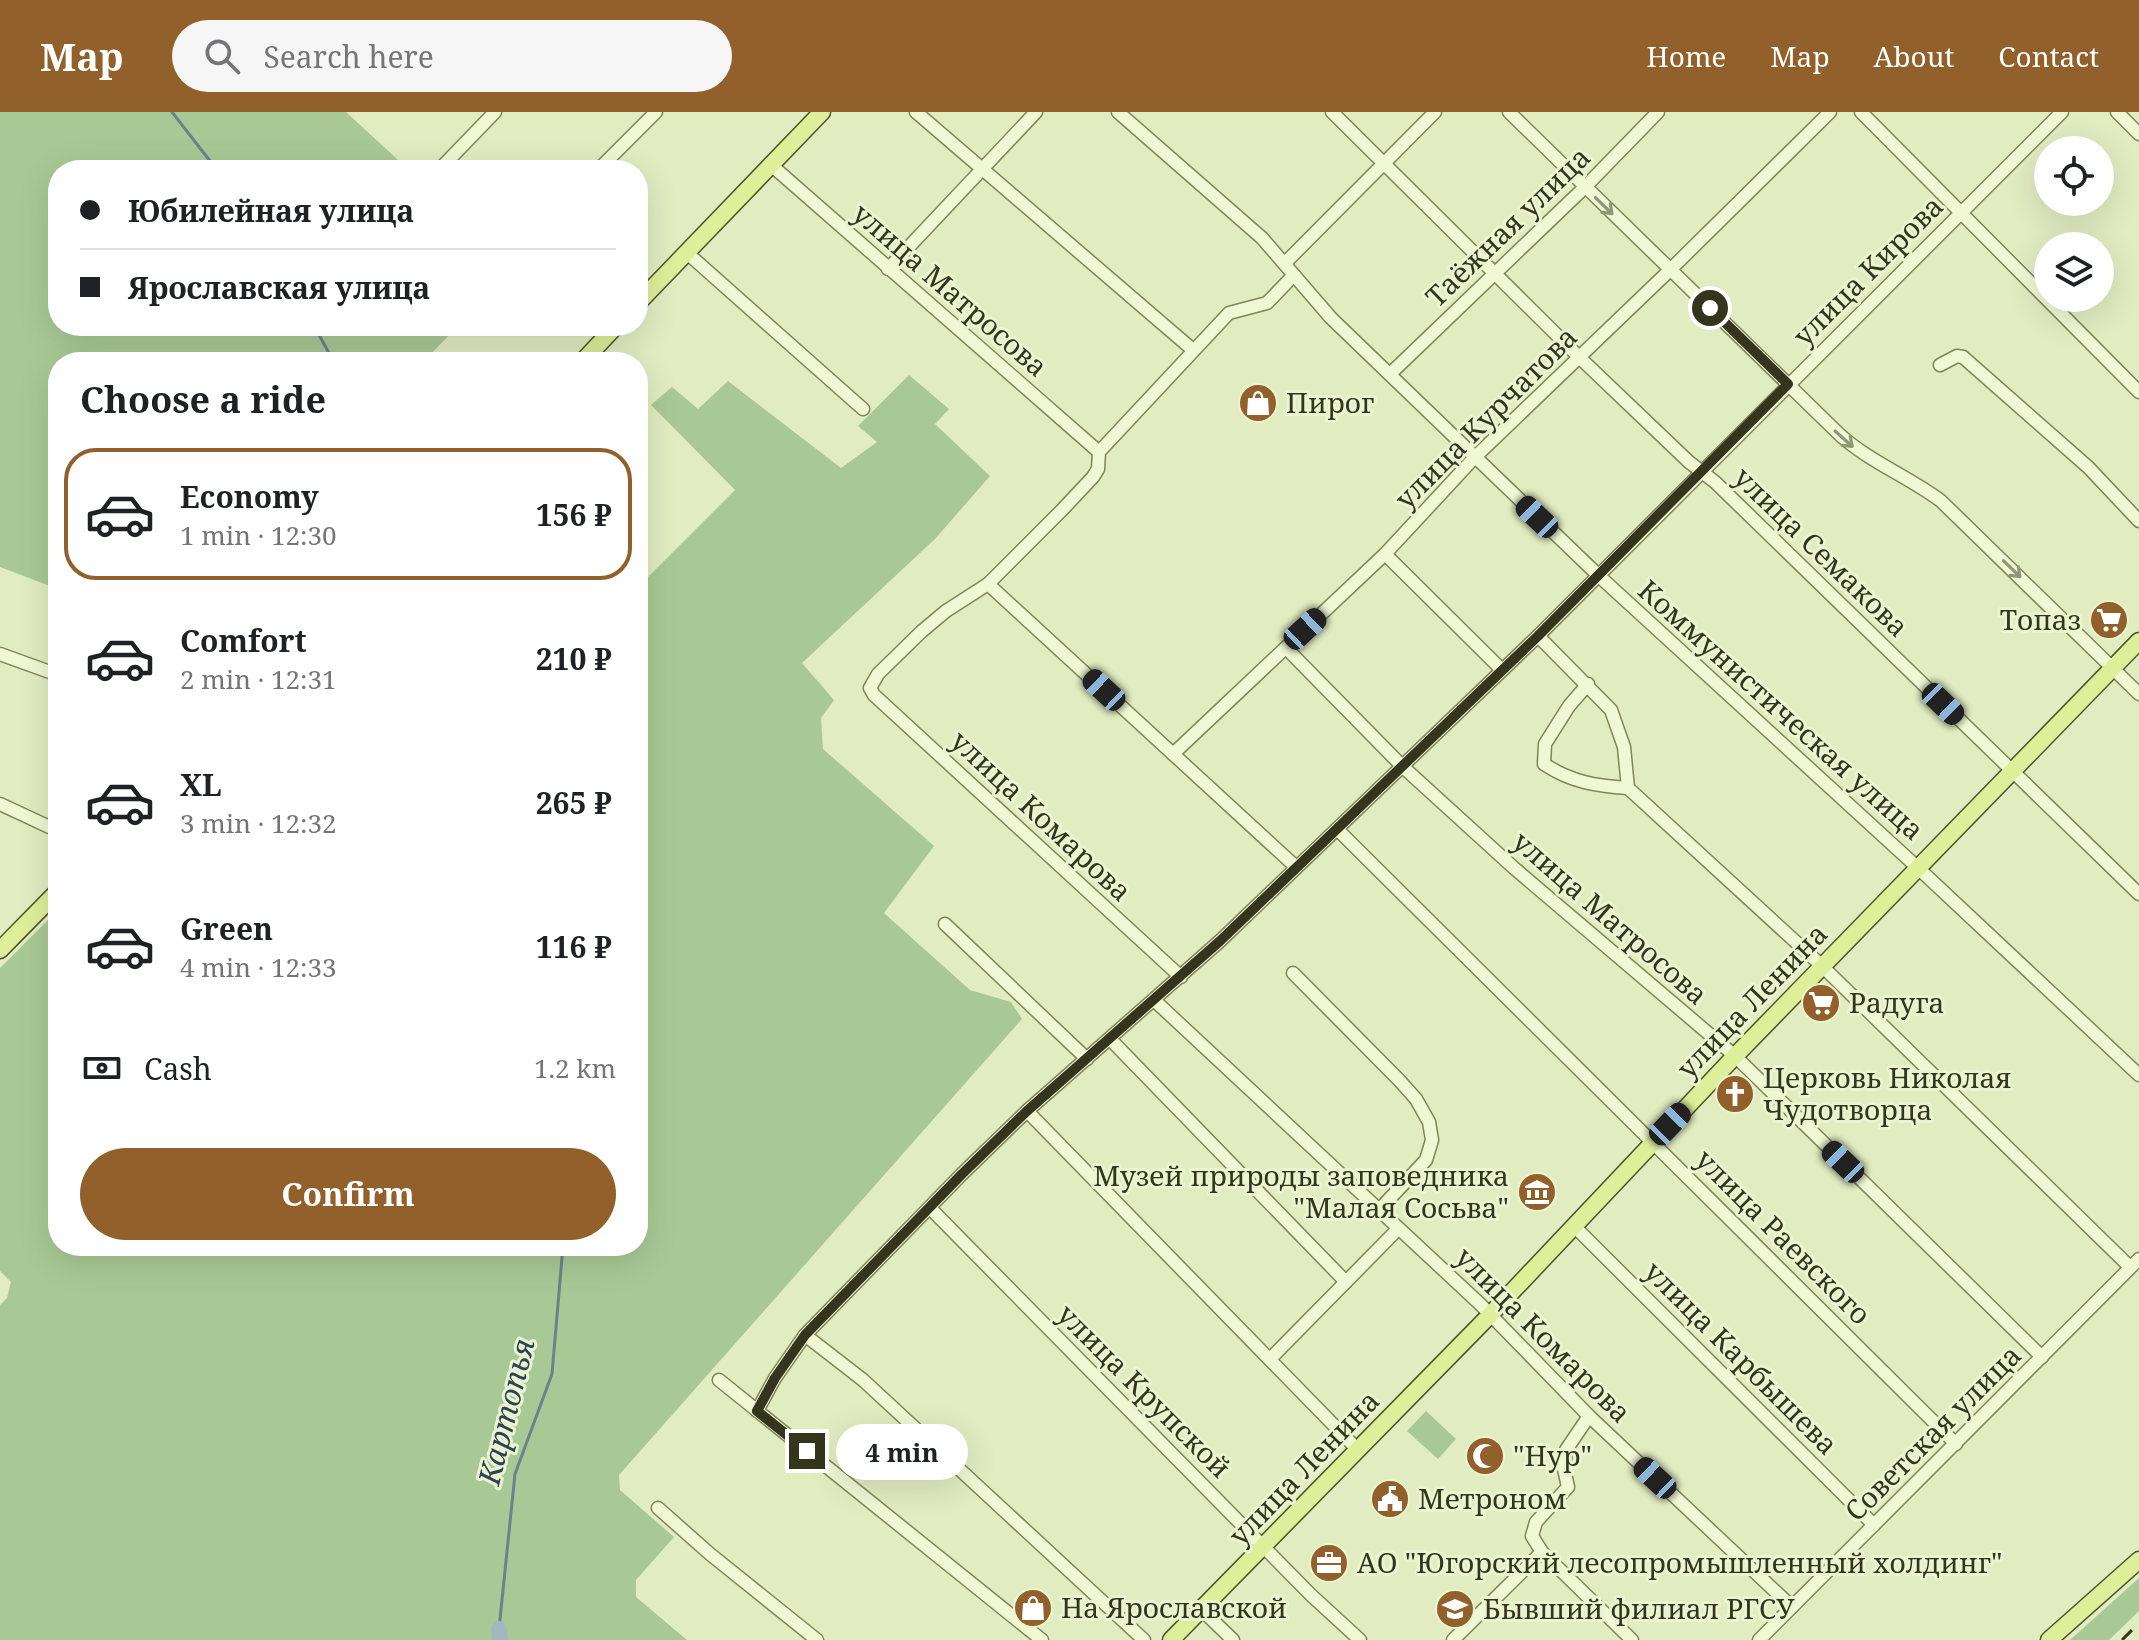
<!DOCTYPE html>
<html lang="en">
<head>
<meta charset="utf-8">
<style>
	body { margin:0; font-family:"Noto Serif",serif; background:#f6f6f6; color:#202124; height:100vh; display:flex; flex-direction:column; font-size:30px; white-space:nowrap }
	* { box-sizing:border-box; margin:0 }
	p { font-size:26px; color:#757577 }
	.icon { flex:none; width:44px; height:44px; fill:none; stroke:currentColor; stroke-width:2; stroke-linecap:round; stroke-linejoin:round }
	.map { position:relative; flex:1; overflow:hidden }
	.panel { position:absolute; left:48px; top:240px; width:600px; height:904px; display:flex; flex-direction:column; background:#fff; border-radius:32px; box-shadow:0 8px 32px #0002 }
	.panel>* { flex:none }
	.guide { position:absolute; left:48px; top:48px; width:600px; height:176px; border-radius:32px; box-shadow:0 8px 32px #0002; display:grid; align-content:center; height:176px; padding:0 32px; background:#fff }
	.controls { position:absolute; left:2034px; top:24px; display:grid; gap:16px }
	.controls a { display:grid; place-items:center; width:80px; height:80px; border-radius:50%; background:#fff; box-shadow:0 8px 32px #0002; font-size:40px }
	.end { position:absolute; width:36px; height:36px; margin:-18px; border:10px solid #34351d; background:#fff; box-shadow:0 0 0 4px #fff }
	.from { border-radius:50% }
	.bubble { position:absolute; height:56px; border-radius:28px; background:#fff; box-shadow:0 8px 32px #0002; font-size:26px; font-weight:700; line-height:56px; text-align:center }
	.car { position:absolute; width:24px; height:48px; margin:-24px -12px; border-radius:10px; box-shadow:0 0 6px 2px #0007; background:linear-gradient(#222 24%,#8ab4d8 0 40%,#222 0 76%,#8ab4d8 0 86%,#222 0) }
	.guide b { display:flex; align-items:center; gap:28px; height:76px; font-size:30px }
	.guide b+b { border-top:2px solid #e0e0e0 }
	.guide i { width:20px; height:20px; background:#202124 }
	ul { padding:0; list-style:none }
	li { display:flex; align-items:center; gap:24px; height:132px; margin:0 16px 12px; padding:0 16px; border:4px solid transparent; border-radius:32px }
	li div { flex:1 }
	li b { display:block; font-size:30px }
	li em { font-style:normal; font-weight:700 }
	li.on { border-color:#91602b }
	li>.icon { width:72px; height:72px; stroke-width:1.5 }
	h2 { padding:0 32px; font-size:36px; line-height:96px }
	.pay { display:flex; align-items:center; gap:20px; height:88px; padding:0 32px; font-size:30px }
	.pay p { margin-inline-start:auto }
	.button { display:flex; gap:16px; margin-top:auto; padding:16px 32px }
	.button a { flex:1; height:92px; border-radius:48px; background:#91602b; color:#fff; font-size:32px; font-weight:700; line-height:92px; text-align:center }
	header { display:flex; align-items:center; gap:48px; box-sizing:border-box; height:112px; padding:0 40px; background:#91602b; color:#fff }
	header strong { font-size:38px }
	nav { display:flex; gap:44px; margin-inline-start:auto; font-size:28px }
	.search { width:560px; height:72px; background:#f6f6f6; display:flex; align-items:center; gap:20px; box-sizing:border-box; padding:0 28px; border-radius:44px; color:#757577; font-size:30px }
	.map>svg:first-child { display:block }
	.green { fill:#a8c995 }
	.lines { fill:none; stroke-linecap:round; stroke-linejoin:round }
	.stream { stroke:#6b838c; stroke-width:3 }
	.river { stroke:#a3b8be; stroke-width:16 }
	.minor-casing { stroke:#828459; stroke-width:15 }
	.major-casing { stroke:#52522d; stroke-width:19 }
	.minor { stroke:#eff7d3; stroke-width:12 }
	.major { stroke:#ddef99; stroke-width:16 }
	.rail { stroke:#34351d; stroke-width:3; stroke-dasharray:14 14; stroke-linecap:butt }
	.oneway { stroke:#929678 }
	.route { stroke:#34351d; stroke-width:10 }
	.labels { text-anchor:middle; stroke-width:6; stroke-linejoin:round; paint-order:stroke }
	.street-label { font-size:28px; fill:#34351d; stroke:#ebf4d0 }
	.poi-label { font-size:28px; fill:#34351d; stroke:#ebf4d0; text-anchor:start }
	.water-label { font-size:30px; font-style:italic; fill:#2d4254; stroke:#ebf4d0 }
</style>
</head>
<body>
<header>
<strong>Map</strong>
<div class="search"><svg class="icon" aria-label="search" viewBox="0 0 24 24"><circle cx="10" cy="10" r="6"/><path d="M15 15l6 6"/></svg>Search here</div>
<nav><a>Home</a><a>Map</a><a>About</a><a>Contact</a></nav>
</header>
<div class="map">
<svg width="2139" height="1528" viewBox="0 0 2139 1528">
	<rect width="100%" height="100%" fill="#e2ecc1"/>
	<g class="green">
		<polygon points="0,0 346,0 409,58 58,58 58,214 458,214 423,250 58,250 58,477 0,455"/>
		<polygon points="909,263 949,297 935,312 990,364 935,427 802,551 834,588 821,606 823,637 934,734 884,801 970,878 1011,890 1022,907 619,1363 620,1378 674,1425 636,1468 636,1485 687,1528 0,1528 0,1193 7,1186 11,1170 0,1159 0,856 58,798 58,1134 638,1134 638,475 735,378 651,293 672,275 698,297 728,269 841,356 877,330 858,314"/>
		<polygon points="1426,1299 1456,1327 1438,1347 1407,1319"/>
		<polygon points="2139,1466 2139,1499 2109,1528 2070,1528"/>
	</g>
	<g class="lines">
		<g class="stream">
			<polyline points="172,0 217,58"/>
			<polyline points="314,214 334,250"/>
			<polyline points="499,1517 515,1362 552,1262 563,1134"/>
		</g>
		<polyline class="river" points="499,1517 500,1528"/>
		<g class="minor-casing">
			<g id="minor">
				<polyline points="916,0 1193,238"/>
				<polyline points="1118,0 1262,126 1331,206 1599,464 1917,755 2139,963"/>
				<polyline points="1332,0 1579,245 1689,350 1715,370 2139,782"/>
				<path d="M1509,0L1840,323C1870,350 1909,365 1941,389L2139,582"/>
				<polyline points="1861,0 2139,280"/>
				<polyline points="2117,0 2139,22"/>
				<polyline points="770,52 1099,340"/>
				<polyline points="439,58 495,0"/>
				<polyline points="598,58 656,0"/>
				<polyline points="686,140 863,297"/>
				<polyline points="1285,151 1435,0"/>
				<polyline points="888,157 1036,0"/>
				<polyline points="1940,253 1957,244 1963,245 2088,355 2139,409"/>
				<polyline points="1390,262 1585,75 1658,0"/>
				<polyline points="1385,442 1502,558"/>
				<polyline points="988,472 1296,755"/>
				<polyline points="1538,524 1611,598 1624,635 1628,676 1822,854 2130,1155"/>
				<polyline points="1286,536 1402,654 1514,756 1735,944 2042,1245"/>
				<polyline points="0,542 58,563"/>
				<path d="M1588,572L1569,594L1545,632L1544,652C1571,670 1596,674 1628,676"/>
				<polyline points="1173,642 1385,442 1474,346 1670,158 1830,0"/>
				<polyline points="0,692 58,719"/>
				<polyline points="1337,717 1956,1332"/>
				<polyline points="945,812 1087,947"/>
				<polyline points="1293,861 1399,968 1416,987 1429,1010 1432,1028 1426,1048 1379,1098"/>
				<polyline points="1181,865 874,583 870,576 878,562 921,520 946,499 988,472 1062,398 1093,365 1098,357 1099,340 1229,201 1267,191 1294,163"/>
				<polyline points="1154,888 1480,1192 1589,1304 1792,1495"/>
				<polyline points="1110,927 1346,1170"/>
				<polyline points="1027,999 1358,1338"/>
				<polyline points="930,1096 1311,1483 1360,1528"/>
				<polyline points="1574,1114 1874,1413"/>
				<polyline points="805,1223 863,1268 1144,1528"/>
				<polyline points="1270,1247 1398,1117"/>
				<polyline points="719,1268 1042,1528"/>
				<polyline points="757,1299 775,1266 805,1223 962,1062 1027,999 1220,829 1538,524 2062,0"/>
				<polyline points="1589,1304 1566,1338 1564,1357 1568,1375 1536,1410 1532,1424 1542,1440 1632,1528"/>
				<polyline points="658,1396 710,1442 817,1528"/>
				<polyline points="1201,1497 1233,1528"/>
				<polyline points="1453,1528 1542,1440"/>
				<polyline points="1759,1528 2139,1147"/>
			</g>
		</g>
		<g class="major-casing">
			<g id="major">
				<polyline points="638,191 822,0"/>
				<polyline points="582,250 616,214"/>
				<polyline points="0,838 58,779"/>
				<polyline points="1171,1528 1490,1203 1735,944 2139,529"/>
				<polyline points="2049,1528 2139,1448"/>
			</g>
		</g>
		<use href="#minor" class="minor"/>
		<use href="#major" class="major"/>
		<polyline class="rail" points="2122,1528 2139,1511"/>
	</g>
	<defs><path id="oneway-shaft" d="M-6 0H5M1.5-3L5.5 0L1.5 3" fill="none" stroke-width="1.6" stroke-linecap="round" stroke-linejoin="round" transform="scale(2)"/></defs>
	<g class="oneway">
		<use href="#oneway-shaft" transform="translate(1604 94) rotate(44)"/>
		<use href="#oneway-shaft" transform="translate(1844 327) rotate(42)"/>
		<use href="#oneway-shaft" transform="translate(2012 457) rotate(44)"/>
	</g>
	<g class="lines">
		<polyline class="route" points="807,1339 757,1299 775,1266 805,1223 962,1062 1027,999 1220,829 1538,524 1788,272 1710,196"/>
	</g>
	<defs>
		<g id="shop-disc" transform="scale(2)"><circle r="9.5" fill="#91602b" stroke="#ebf4d0"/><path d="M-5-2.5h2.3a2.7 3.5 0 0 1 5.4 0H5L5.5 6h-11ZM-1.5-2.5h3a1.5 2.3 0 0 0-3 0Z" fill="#fff"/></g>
		<g id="supermarket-disc" transform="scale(2)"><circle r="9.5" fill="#91602b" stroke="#ebf4d0"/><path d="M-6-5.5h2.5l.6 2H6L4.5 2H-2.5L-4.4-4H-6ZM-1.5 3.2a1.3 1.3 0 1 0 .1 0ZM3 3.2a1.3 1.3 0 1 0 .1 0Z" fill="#fff"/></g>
		<g id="church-disc" transform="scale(2)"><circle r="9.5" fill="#91602b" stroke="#ebf4d0"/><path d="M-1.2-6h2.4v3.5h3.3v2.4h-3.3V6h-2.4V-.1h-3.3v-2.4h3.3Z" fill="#fff"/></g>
		<g id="museum-disc" transform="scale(2)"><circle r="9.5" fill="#91602b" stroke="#ebf4d0"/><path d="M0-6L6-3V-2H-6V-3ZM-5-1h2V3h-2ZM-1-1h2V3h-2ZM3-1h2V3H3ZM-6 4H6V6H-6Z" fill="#fff"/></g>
		<g id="mosque-disc" transform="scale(2)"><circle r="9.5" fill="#91602b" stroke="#ebf4d0"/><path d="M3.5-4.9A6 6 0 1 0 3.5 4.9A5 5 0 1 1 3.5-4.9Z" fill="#fff"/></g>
		<g id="civic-disc" transform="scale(2)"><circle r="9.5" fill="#91602b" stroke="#ebf4d0"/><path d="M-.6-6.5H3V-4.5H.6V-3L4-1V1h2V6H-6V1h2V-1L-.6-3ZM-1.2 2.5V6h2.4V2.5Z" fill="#fff"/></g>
		<g id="office-disc" transform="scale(2)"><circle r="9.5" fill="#91602b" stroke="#ebf4d0"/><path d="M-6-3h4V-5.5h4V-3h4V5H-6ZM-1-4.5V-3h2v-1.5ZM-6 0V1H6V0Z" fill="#fff"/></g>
		<g id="university-disc" transform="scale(2)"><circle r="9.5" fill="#91602b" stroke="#ebf4d0"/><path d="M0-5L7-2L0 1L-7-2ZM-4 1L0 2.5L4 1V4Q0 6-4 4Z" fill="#fff"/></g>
	</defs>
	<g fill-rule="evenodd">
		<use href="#shop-disc" x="1258" y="291"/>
		<use href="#supermarket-disc" x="2109" y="508"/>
		<use href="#supermarket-disc" x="1821" y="891"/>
		<use href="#church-disc" x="1735" y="982"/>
		<use href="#museum-disc" x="1537" y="1080"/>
		<use href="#mosque-disc" x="1485" y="1344"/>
		<use href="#civic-disc" x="1390" y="1387"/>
		<use href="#office-disc" x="1329" y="1451"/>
		<use href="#shop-disc" x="1033" y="1496"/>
		<use href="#university-disc" x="1455" y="1497"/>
	</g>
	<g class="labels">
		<g class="street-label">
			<text transform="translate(1508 115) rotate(-44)" y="10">Таёжная улица</text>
			<text transform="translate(1868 159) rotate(-45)" y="10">улица Кирова</text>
			<text transform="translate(950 178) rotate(41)" y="10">улица Матросова</text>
			<text transform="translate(1486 306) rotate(-45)" y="10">улица Курчатова</text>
			<text transform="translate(1821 440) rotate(44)" y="10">улица Семакова</text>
			<text transform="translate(1781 598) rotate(42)" y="10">Коммунистическая улица</text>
			<text transform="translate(1041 704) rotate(43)" y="10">улица Комарова</text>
			<text transform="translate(1610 806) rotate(41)" y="10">улица Матросова</text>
			<text transform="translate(1752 889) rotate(-46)" y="10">улица Ленина</text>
			<text transform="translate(1783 1125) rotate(45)" y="10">улица Раевского</text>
			<text transform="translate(1543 1223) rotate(45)" y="10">улица Комарова</text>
			<text transform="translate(1741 1246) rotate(45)" y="10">улица Карбышева</text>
			<text transform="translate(1144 1279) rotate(45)" y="10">улица Крупской</text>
			<text transform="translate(1933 1321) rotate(-45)" y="10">Советская улица</text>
			<text transform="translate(1304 1356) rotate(-46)" y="10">улица Ленина</text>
		</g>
		<g class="poi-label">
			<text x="1286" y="301">Пирог</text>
			<text x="2081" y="518" text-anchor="end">Топаз</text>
			<text x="1849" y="901">Радуга</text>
			<text x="1763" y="976">Церковь Николая<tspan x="1763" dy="32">Чудотворца</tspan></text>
			<text x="1509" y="1074" text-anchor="end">Музей природы заповедника<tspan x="1509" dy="32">"Малая Сосьва"</tspan></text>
			<text x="1513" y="1354">"Нур"</text>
			<text x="1418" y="1397">Метроном</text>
			<text x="1357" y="1461">АО "Югорский лесопромышленный холдинг"</text>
			<text x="1061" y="1506">На Ярославской</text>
			<text x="1483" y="1507">Бывший филиал РГСУ</text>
		</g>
		<g class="water-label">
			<text transform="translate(507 1300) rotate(-76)" y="10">Картопья</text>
		</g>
	</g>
</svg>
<div class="controls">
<a><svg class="icon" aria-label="locate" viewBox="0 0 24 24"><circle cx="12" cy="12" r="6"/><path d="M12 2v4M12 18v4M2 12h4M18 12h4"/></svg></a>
<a><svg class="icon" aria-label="layers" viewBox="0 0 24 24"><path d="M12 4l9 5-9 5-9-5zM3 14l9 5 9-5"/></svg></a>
</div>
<i class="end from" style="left:1710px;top:196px"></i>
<i class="end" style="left:807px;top:1339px"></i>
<div class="bubble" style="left:836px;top:1312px;width:132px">4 min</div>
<i class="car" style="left:1537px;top:405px;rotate:314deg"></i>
<i class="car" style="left:1305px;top:517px;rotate:47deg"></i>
<i class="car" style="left:1104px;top:578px;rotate:313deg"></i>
<i class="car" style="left:1943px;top:592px;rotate:134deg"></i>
<i class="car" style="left:1670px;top:1012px;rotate:44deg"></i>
<i class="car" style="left:1843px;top:1050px;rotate:314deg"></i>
<i class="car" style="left:1655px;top:1366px;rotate:313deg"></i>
<div class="guide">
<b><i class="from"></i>Юбилейная улица</b>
<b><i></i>Ярославская улица</b>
</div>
<section class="panel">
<h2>Choose a ride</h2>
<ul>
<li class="on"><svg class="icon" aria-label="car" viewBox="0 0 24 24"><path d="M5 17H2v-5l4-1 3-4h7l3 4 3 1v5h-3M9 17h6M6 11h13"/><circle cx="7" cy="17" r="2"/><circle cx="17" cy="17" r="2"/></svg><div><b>Economy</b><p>1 min · 12:30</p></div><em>156 ₽</em></li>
<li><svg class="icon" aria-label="car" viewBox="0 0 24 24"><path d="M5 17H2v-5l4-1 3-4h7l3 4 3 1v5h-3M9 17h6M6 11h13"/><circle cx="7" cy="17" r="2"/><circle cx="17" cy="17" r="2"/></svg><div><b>Comfort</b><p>2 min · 12:31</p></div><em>210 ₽</em></li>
<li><svg class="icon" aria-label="car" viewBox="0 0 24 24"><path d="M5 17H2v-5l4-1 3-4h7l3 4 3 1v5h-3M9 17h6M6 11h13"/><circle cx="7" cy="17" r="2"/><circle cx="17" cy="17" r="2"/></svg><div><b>XL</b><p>3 min · 12:32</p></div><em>265 ₽</em></li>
<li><svg class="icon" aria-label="car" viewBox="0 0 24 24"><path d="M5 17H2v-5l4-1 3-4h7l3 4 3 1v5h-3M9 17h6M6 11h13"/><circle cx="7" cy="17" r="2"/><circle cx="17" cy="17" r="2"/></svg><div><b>Green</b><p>4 min · 12:33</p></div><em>116 ₽</em></li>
</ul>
<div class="pay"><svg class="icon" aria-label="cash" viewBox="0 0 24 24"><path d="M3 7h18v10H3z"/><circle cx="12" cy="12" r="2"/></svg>Cash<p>1.2 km</p></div>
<div class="button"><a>Confirm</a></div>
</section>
</div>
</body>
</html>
